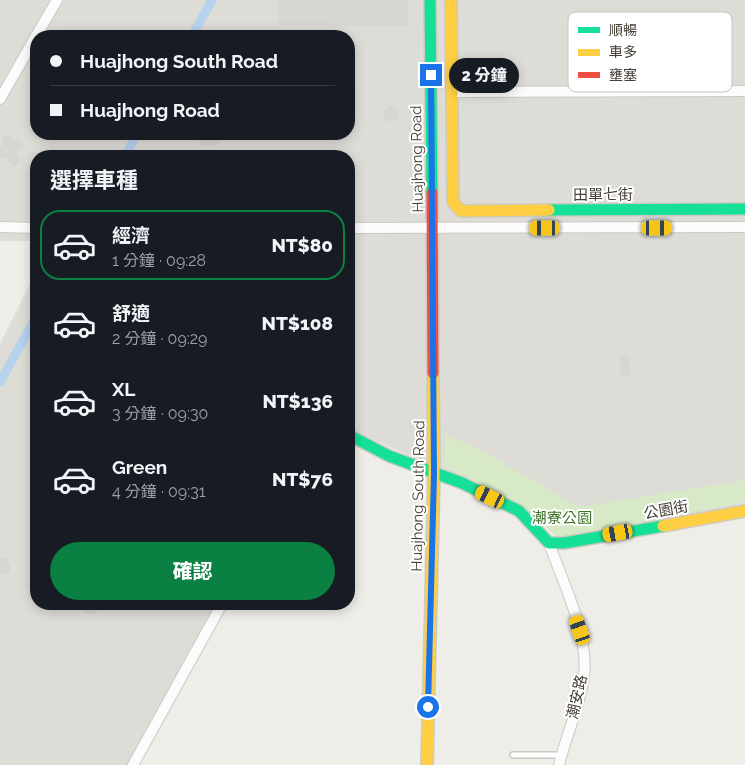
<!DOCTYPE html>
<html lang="zh-TW">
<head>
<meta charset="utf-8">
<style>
	body { margin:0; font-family:Raleway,"Noto Sans TC",sans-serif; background:#242831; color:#f1f3f6; height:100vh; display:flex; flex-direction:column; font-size:19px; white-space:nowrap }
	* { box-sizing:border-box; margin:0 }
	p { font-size:16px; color:#9ea1a6 }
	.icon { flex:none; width:28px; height:28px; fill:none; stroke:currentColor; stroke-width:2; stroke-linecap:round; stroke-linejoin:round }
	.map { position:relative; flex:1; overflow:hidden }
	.side { position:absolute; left:30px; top:150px; width:325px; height:460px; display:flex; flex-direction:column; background:#171b24; border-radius:20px; box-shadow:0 2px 12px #0003 }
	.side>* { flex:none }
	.hud { position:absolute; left:30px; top:30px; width:325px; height:110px; border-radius:20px; box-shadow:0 2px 12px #0003; display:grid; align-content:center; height:110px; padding:0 20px; background:#171b24 }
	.end { position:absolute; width:22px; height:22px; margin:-11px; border:6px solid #1a73e8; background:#fff; box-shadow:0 0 0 2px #fff }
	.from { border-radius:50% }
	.bubble { position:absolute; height:35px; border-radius:18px; background:#171b24; box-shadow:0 2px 12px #0003; font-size:16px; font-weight:800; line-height:35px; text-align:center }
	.car { position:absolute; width:15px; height:30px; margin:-15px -8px; border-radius:6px; box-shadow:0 0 4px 1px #0007; background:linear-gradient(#f5c518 24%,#345 0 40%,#f5c518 0 76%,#345 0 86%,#f5c518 0) }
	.hud b { display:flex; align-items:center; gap:18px; height:48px; font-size:19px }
	.hud b+b { border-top:1px solid #363941 }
	.hud i { width:12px; height:12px; background:#f1f3f6 }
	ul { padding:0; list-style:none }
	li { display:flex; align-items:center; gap:15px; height:70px; margin:0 10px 8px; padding:0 10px; border:2px solid transparent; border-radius:20px }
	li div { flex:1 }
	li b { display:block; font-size:19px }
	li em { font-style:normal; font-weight:800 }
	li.selected { border-color:#0b8043 }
	li>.icon { width:45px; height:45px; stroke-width:1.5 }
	h2 { padding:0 20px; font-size:22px; line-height:60px }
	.cta { display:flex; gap:10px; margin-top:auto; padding:10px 20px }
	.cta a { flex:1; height:58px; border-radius:30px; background:#0b8043; color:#fff; font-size:20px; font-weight:800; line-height:58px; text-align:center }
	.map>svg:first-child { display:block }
	.industrial { fill:#dedcd6; fill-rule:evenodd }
	.green { fill:#d8e9c7 }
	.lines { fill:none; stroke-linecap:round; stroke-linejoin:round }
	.canal { stroke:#b7d2ed; stroke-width:9 }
	.building { fill:#d8d6d0; stroke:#d6d4cd }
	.lane-casing { stroke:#cbc9c3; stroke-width:8 }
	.street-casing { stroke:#cbc9c3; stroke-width:12 }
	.fast-casing { stroke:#cecbbe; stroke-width:14 }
	.slow-casing { stroke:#cecbbe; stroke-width:14 }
	.jam-casing { stroke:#cecbbe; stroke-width:14 }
	.lane { stroke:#fcfcfc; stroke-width:5 }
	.street { stroke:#fcfcfc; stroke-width:10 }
	.fast { stroke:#16e098; stroke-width:11 }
	.slow { stroke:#ffcf43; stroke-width:11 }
	.jam { stroke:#f24e42; stroke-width:11 }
	.route { stroke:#1a73e8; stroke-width:6 }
	.labels { text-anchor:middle; stroke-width:4; stroke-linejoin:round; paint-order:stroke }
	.street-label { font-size:15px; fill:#443f34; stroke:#fff }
	.park-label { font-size:15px; fill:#3d7428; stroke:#fff }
	.key { fill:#fff; stroke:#c7c5c2; stroke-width:1 }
	.key-label { font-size:14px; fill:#443f34 }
</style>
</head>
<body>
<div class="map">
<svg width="745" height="765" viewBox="0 0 745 765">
	<rect width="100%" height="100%" fill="#eeede8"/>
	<g class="industrial">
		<path d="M0,0H745V509L558,538L532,513L349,428V156H36V241H0ZM36,36H349V134H36Z"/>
		<polygon points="36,272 36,604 217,604 132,765 0,765 0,344"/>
	</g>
	<polygon class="green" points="445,435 477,448 579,507 745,480 745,502 558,538 532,513 444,466"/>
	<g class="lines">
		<g class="canal">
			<polyline points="192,36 212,0"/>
			<polyline points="125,156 137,134"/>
			<polyline points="0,382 36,317"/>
		</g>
	</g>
	<g class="building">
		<rect x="279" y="0" width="128" height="25"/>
		<rect x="349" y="92" width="6" height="20"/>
		<circle cx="391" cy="114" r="7"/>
		<polygon points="194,134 223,134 219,142 209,146 201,144"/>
		<polygon points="6,135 10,136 14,142 20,141 23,144 21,148 15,150 20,161 15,166 9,162 8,155 0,158 0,147 4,147 4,138"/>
		<polygon points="625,354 630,358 628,365 629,373 625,375 621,373 622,365 620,360"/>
		<polygon points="0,558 7,560 10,568 8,573 0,575"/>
		<polygon points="84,604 97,604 97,610 94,614 88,614 84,611"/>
	</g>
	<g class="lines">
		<g class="lane-casing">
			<polyline id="lane" points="513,755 561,755"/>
		</g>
		<g class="street-casing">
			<g id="street">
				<polyline points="36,36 57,0"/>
				<polyline points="452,92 745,91"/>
				<polyline points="0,99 36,36"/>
				<polyline points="0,227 36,228"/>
				<polyline points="349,228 745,227"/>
				<path d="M549,543C563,583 589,634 584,676C580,707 566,735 559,765"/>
				<polyline points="133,765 222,604"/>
			</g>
		</g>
		<g class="fast-casing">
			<g id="fast">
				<polyline points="430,0 432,193"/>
				<polyline points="549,210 745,209"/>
				<polyline points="349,435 389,456 462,483 519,511 549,543 564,543 663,526"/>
			</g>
		</g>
		<g class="slow-casing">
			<g id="slow">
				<polyline points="451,0 453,202 461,211 549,210"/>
				<polyline points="663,526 745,511"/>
				<polyline points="427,765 434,473 433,373"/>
			</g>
		</g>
		<g class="jam-casing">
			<polyline id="jam" points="432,193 433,373"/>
		</g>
		<use href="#lane" class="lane"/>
		<use href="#street" class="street"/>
		<use href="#fast" class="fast"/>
		<use href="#slow" class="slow"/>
		<use href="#jam" class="jam"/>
	</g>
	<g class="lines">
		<polyline class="route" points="428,707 434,474 431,75"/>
	</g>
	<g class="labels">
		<g class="street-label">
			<text transform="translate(417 159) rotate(-91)" y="5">Huajhong Road</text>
			<text x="603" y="200">田單七街</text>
			<text transform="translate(418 496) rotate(-89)" y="5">Huajhong South Road</text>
			<text transform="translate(666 510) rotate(-10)" y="5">公園街</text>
			<text transform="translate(577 697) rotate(-77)" y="5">潮安路</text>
		</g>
		<g class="park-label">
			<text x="562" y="523">潮寮公園</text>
		</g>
	</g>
	<rect x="568" y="12" width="164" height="80" rx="8" class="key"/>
	<rect x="578" y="27" width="22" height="6" fill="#16e098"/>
	<rect x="578" y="49" width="22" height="7" fill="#ffcf43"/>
	<rect x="578" y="72" width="22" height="6" fill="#f24e42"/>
	<g class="key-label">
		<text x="609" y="35">順暢</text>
		<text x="609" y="57">車多</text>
		<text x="609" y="80">壅塞</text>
	</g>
</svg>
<i class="end from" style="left:428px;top:707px"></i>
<i class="end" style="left:431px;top:75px"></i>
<div class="bubble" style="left:449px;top:58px;width:70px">2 分鐘</div>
<i class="car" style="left:545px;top:228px;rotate:270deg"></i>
<i class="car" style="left:657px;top:228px;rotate:90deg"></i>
<i class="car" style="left:490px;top:497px;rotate:296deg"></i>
<i class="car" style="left:618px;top:533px;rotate:260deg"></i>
<i class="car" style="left:580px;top:630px;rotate:341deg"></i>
<div class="hud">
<b><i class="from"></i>Huajhong South Road</b>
<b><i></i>Huajhong Road</b>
</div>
<section class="side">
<h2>選擇車種</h2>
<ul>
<li class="selected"><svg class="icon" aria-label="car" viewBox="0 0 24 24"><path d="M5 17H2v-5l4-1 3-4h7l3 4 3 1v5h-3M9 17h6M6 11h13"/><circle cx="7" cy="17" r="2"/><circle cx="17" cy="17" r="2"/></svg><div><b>經濟</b><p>1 分鐘 · 09:28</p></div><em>NT$80</em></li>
<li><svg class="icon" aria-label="car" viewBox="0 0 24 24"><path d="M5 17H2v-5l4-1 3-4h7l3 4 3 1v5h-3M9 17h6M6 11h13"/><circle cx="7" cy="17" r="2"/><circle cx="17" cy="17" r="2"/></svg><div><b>舒適</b><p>2 分鐘 · 09:29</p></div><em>NT$108</em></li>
<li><svg class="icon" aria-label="car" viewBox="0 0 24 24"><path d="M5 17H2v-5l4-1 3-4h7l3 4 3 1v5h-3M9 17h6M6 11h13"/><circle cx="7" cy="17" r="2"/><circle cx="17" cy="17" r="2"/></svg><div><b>XL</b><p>3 分鐘 · 09:30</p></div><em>NT$136</em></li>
<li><svg class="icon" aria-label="car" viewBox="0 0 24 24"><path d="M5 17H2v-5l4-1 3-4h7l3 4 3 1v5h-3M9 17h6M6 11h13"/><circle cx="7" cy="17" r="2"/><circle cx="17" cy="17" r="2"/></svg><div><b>Green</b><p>4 分鐘 · 09:31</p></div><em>NT$76</em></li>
</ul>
<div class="cta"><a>確認</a></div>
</section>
</div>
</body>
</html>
